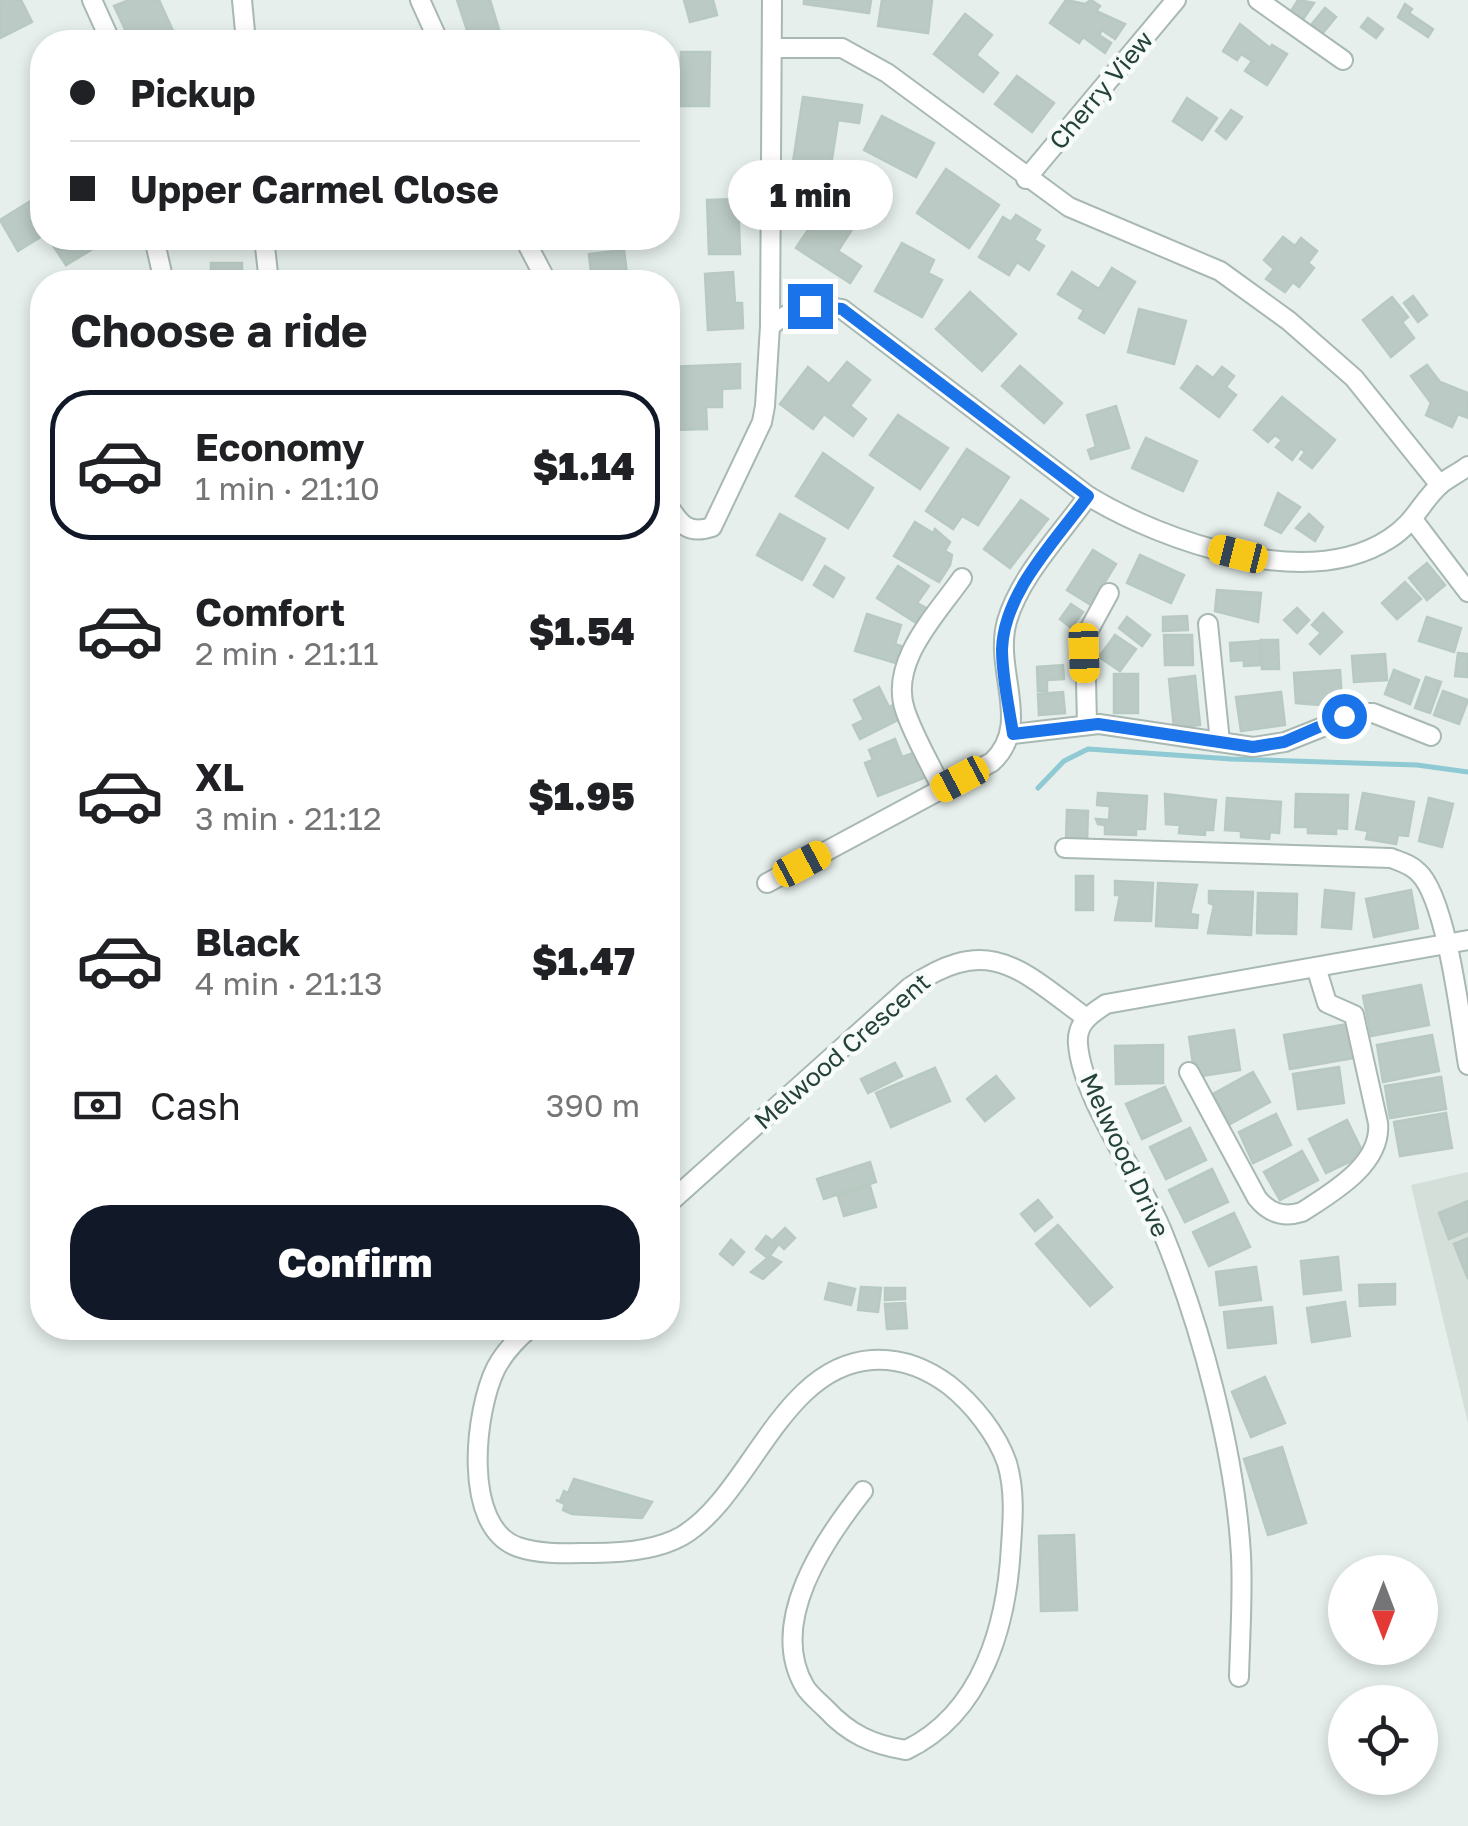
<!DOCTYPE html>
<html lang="en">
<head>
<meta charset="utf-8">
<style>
	body { margin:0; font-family:"Golos Text",sans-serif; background:#f6f6f6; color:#202124; height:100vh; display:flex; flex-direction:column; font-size:38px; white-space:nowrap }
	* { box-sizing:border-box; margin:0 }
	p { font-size:32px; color:#757577 }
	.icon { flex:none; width:55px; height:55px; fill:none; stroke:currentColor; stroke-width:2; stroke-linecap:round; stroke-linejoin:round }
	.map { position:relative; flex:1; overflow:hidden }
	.side { position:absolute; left:30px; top:270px; width:650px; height:1070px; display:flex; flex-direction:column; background:#fff; border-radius:40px; box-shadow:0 5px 15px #0003 }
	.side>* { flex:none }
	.banner { position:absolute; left:30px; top:30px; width:650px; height:220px; border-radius:40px; box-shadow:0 5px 15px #0003; display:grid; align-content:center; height:220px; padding:0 40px; background:#fff }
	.needle { width:65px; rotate:180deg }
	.buttons { position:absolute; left:1328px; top:1555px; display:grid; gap:20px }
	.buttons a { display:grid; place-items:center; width:110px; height:110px; border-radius:50%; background:#fff; box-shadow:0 5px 15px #0003; font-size:50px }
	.end { position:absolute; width:45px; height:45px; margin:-22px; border:12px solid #1a73e8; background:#fff; box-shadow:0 0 0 5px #fff }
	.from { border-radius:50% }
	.bubble { position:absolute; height:70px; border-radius:35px; background:#fff; box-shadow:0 5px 15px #0003; font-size:32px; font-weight:800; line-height:70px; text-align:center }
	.car { position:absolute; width:30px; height:60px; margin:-30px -15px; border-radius:12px; box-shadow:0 0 8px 2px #0007; background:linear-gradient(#f5c518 24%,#345 0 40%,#f5c518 0 76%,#345 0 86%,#f5c518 0) }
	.banner b { display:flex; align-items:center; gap:35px; height:95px; font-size:38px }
	.banner b+b { border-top:2px solid #e0e0e0 }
	.banner i { width:25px; height:25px; background:#202124 }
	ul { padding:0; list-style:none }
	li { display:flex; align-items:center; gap:30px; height:150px; margin:0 20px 15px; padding:0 20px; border:5px solid transparent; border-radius:40px }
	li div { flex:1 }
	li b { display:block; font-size:38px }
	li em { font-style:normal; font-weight:800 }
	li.current { border-color:#111827 }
	li>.icon { width:90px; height:90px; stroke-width:1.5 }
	h2 { padding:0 40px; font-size:45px; line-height:120px }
	.pay { display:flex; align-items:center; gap:25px; height:110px; padding:0 40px; font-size:38px }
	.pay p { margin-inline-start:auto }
	.cta { display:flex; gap:20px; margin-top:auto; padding:20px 40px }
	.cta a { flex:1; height:115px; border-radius:40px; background:#111827; color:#fff; font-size:40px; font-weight:800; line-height:115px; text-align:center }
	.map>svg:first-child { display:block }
	.built { fill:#d4dfda }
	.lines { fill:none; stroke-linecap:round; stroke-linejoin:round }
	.stream { stroke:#8ec9d4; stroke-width:5 }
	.building { fill:#bbcac4; stroke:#b8c9c2; stroke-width:2.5 }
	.street-casing { stroke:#a8b8b2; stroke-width:22 }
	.street { stroke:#fff; stroke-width:18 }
	.route { stroke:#1a73e8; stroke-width:12 }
	.labels { text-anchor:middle; stroke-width:9; stroke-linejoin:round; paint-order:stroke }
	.street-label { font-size:25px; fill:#24423a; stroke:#f7fbf9 }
</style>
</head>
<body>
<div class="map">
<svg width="1468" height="1826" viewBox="0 0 1468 1826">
	<rect width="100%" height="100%" fill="#e6efeb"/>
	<polygon class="built" points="1468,1172 1468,1423 1411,1185"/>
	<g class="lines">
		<polyline class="stream" points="1038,788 1064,761 1088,749 1231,759 1417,765 1468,772"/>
	</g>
	<g class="building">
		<polygon points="0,0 21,0 32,22 0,38"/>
		<polygon points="129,0 159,0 178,42 131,42 114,6"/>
		<polygon points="457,0 490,0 501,36 512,32 516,42 471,42"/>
		<polygon points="684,0 713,0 717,15 690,22"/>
		<polygon points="804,0 871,0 869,13 804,4"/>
		<polygon points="882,0 932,0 928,33 878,26"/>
		<polygon points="1066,0 1085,4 1091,0 1100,6 1096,11 1125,24 1115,39 1102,30 1099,35 1111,43 1105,53 1083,37 1079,43 1050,23"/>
		<polygon points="1298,0 1314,3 1302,21 1290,13"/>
		<polygon points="1405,4 1412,9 1409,13 1433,29 1428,37 1398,17"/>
		<polygon points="1325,8 1336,17 1322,34 1311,25"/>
		<polygon points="965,14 992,35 976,55 998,73 983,92 934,54"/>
		<polygon points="1368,18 1383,29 1376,38 1361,27"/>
		<polygon points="1240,24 1270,48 1272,45 1287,54 1267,85 1245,71 1252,61 1241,54 1237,60 1223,51"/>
		<polygon points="681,52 710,52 709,106 680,106"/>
		<polygon points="1017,76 1054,103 1032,132 995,104"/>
		<polygon points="803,97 862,105 859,123 838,120 829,178 811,175 813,164 793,162"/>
		<polygon points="1187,98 1217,118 1202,140 1173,121"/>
		<polygon points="1231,110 1242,117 1226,139 1216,131"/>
		<polygon points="882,116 934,143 916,177 864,150"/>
		<polygon points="946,169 999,205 969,248 917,213"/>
		<polygon points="42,194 42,236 18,251 0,220"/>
		<polygon points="738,199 740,254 709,254 707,200"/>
		<polygon points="828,200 858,220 838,251 861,266 850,283 796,248"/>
		<polygon points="1016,215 1040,230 1034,240 1044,246 1029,270 1017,262 1009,275 979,257 1003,217 1011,222"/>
		<polygon points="1283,237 1295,246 1301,238 1317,251 1308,263 1314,268 1299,287 1293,282 1285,292 1266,279 1274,269 1264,260"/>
		<polygon points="48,238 111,238 66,265"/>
		<polygon points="902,243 934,260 928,273 942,280 922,317 875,291"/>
		<polygon points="624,250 628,282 592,282 589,254"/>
		<rect x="211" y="263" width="31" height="19"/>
		<polygon points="1112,268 1135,282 1104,333 1079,318 1084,310 1058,294 1072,272 1099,289"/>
		<polygon points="733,272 735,303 742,303 743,328 708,330 705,274"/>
		<polygon points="970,292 1016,334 982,371 936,329"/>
		<polygon points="1413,296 1427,315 1418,322 1404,303"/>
		<polygon points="1392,297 1408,317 1402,322 1414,338 1391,357 1363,320"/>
		<polygon points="1139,309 1186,321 1174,364 1128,352"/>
		<polygon points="847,362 870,380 850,406 866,419 853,436 824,414 813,429 780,404 808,367 829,384"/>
		<polygon points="740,364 740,388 722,389 722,407 706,407 707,429 671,430 669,367"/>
		<polygon points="1427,365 1440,382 1468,393 1468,418 1458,414 1452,427 1426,415 1431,403 1411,376"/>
		<polygon points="1020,366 1062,403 1044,423 1002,386"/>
		<polygon points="1197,366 1213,378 1222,367 1234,376 1226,387 1236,395 1219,417 1181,388"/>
		<polygon points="1282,397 1335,440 1312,468 1300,459 1305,452 1301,448 1292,460 1276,447 1282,440 1275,435 1268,442 1254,430"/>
		<polygon points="1116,406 1129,448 1091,459 1088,450 1096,447 1087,415"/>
		<polygon points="898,415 948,448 920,489 870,455"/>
		<polygon points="1146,438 1197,461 1183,491 1132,468"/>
		<polygon points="967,449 1009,477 978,525 962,516 953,529 926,511"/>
		<polygon points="823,453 873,488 848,528 796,496"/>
		<polygon points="1278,493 1300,507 1281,533 1265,525"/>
		<polygon points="1021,500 1048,519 1010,568 984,549"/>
		<polygon points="780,514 825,539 802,580 757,555"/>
		<polygon points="1309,514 1323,527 1315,541 1296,528"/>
		<polygon points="915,522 933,533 935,529 950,542 945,551 952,555 950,565 939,582 894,556"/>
		<polygon points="1093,550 1116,564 1091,605 1067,590"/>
		<polygon points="1140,555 1184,575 1171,603 1127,583"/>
		<polygon points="1427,563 1445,585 1427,600 1409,578"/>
		<polygon points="825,566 844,578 833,597 814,585"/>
		<polygon points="898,566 929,586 917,603 928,609 918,624 877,598"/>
		<polygon points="1405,582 1421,599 1397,619 1382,603"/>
		<polygon points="1217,590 1261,593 1258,622 1215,611"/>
		<polygon points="1071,604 1083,612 1071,628 1060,619"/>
		<polygon points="1297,608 1309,620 1297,633 1284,620"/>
		<polygon points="1323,613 1342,632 1320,654 1310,644 1321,633 1312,625"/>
		<polygon points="867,614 901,625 895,644 907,648 902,665 855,651"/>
		<polygon points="1187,616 1188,630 1163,631 1163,617"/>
		<polygon points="1127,617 1150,635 1142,646 1119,628"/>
		<polygon points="1427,617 1461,628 1454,652 1419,641"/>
		<polygon points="1115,635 1136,649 1120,671 1099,657"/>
		<polygon points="1164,635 1192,635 1193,665 1165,665"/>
		<polygon points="1261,640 1278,640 1279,669 1262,669"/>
		<polygon points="1260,641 1261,665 1244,666 1244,660 1231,661 1230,643"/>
		<polygon points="1458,653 1468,654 1468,677 1455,676"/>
		<polygon points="1385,654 1387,680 1354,682 1352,656"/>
		<polygon points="1063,665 1064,679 1047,680 1047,691 1038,691 1037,667"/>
		<polygon points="1340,670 1342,700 1320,701 1320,705 1296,703 1294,673"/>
		<polygon points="1394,670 1419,680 1410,704 1385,694"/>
		<rect x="1114" y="674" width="24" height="39"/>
		<polygon points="1195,676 1200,725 1174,728 1169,679"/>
		<polygon points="1426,677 1441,682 1430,713 1415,708"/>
		<polygon points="879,687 889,707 899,702 906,716 860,739 853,725 864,720 854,700"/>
		<polygon points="1443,691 1468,700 1459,724 1434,715"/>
		<polygon points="1063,692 1065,713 1039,715 1038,694"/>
		<polygon points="1281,692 1285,725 1241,731 1236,697"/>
		<polygon points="895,739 902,757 919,751 929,776 878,796 865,763 873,760 869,750"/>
		<polygon points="1098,793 1147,796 1145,829 1136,829 1136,835 1105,834 1105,825 1098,824 1096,819 1109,820 1110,806 1097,805"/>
		<polygon points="1363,793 1414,802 1408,836 1398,835 1396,844 1366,839 1368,831 1356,829"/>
		<polygon points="1165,794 1216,800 1213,830 1205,830 1205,835 1179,833 1180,825 1166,824"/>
		<polygon points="1296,794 1348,795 1347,829 1336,828 1336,834 1308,833 1308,827 1295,827"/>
		<polygon points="1227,798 1281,802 1279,833 1270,832 1269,839 1241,837 1241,831 1225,830"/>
		<polygon points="1429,798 1453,804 1442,847 1419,841"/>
		<polygon points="1067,810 1088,811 1087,841 1066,841"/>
		<rect x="1076" y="876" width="17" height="34"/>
		<polygon points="1115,881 1153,883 1151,921 1115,920 1120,895 1115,895"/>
		<polygon points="1158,883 1197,885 1190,914 1198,915 1197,928 1156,926"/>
		<polygon points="1325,890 1354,893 1351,929 1322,927"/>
		<polygon points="1411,890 1418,928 1374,937 1366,899"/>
		<polygon points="1209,891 1253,892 1251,935 1208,933 1214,905 1209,903"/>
		<polygon points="1258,893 1297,894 1296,934 1257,933"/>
		<polygon points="1421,985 1429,1025 1371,1036 1363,996"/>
		<polygon points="1348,1024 1354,1058 1290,1069 1284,1035"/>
		<polygon points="1234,1030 1240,1070 1195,1077 1189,1037"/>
		<polygon points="1432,1035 1439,1071 1383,1082 1377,1045"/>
		<polygon points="1163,1045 1163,1083 1116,1084 1115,1046"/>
		<polygon points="895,1063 902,1076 868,1093 861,1079"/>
		<polygon points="1339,1067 1344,1103 1298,1109 1293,1074"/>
		<polygon points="935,1068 950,1101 891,1127 876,1093"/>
		<polygon points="1253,1072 1270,1102 1230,1124 1213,1094"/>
		<polygon points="996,1076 1014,1098 985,1121 967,1099"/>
		<polygon points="1441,1077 1446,1109 1390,1118 1385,1086"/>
		<polygon points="1165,1087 1181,1121 1142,1139 1126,1104"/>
		<polygon points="1446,1113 1452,1148 1400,1156 1394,1122"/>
		<polygon points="1276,1114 1291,1145 1253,1163 1239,1132"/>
		<polygon points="1347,1120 1364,1155 1326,1173 1309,1139"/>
		<polygon points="1190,1128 1206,1160 1166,1179 1150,1147"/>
		<polygon points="1302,1151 1318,1180 1280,1200 1264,1172"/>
		<polygon points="870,1162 876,1182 824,1199 817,1179"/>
		<polygon points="1212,1169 1228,1202 1185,1222 1169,1190"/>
		<polygon points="870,1186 876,1207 844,1216 838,1196"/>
		<polygon points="1038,1200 1052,1217 1035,1231 1021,1214"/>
		<polygon points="1468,1201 1468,1231 1449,1239 1439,1213"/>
		<polygon points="1234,1213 1250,1247 1209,1266 1193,1232"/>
		<polygon points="1058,1225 1112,1287 1090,1306 1036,1244"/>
		<polygon points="785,1228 795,1238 784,1249 774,1239"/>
		<polygon points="766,1236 778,1245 768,1258 756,1249"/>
		<polygon points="1468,1238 1468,1279 1454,1244"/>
		<polygon points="731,1240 744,1252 733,1265 720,1254"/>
		<polygon points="770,1256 781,1262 763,1279 751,1272"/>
		<polygon points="1338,1257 1341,1290 1304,1294 1301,1261"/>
		<polygon points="1256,1267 1261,1300 1220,1305 1216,1272"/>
		<polygon points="829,1283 855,1289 851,1305 825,1299"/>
		<polygon points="1395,1284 1395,1304 1360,1306 1359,1285"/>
		<polygon points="861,1287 881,1288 878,1312 858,1310"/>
		<polygon points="885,1288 905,1288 905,1299 885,1300"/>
		<polygon points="1345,1302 1350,1336 1312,1342 1307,1308"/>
		<polygon points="905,1303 907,1328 887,1329 885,1304"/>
		<polygon points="1272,1307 1276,1343 1228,1348 1224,1312"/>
		<polygon points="1265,1377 1285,1423 1251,1437 1232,1392"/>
		<polygon points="1282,1447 1306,1523 1268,1535 1244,1459"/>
		<polygon points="574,1479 652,1502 642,1518 572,1514 563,1510 565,1504 556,1500 560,1501 564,1491 568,1493"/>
		<polygon points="1074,1535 1077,1610 1041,1611 1039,1536"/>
	</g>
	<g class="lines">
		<g class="street-casing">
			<g id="street">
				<polyline points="92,0 111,42"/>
				<polyline points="242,0 246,42"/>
				<polyline points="420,0 439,42"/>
				<polyline points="1258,0 1343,60"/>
				<polyline points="773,48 842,48 887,73 1069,207 1220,271 1289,321 1354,378 1440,485"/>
				<polyline points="1026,179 1176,0"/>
				<polyline points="154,238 164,282"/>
				<polyline points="264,238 269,282"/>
				<polyline points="524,238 547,282"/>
				<path d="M770,326C793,308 813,303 842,309L1088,496C1164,542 1307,592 1389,539C1416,522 1421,501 1442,483C1450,477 1460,472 1468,466"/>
				<path d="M668,505C680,524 688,535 712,527L762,422L765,406L770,326L772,0"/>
				<polyline points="1414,521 1468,592"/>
				<polyline points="1208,624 1220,742"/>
				<polyline points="1087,724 1085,637 1109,593"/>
				<polyline points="1013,734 1099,724 1253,747 1285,742 1358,713 1373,713 1431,736"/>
				<path d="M942,789C930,763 914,737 905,710C889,662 936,615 962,578"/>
				<path d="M1065,848L1391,858C1401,862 1410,864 1418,872C1447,898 1461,1024 1468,1065"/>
				<path d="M767,883L992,762C1033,724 993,671 1007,621C1020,576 1061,534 1088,496"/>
				<path d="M1189,1072L1257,1198C1269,1213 1283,1218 1302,1212C1333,1192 1382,1164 1378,1123L1354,1015L1327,1003L1316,967"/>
				<path d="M668,1204L910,987C989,933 1020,969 1085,1017"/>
				<path d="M530,1328C517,1339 504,1353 496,1368C475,1410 461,1527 518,1547C541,1555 570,1553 594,1553C622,1553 657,1550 682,1536C750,1496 781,1366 872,1360C901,1358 926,1368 949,1385C973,1404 997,1434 1007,1463C1015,1490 1013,1518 1011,1546C1007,1624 983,1713 906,1750C873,1745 849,1734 826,1709C819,1702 810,1695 805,1687C767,1623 824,1540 863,1491"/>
				<path d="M1239,1677C1240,1636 1243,1595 1241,1555C1235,1452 1201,1326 1162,1231C1140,1176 1082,1099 1078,1044C1076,1023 1091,1014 1106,1004L1468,940"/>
			</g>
		</g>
		<use href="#street" class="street"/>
	</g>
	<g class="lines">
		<path class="route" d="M810,306L842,309L1088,496C1056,540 1004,592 1002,649C1002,677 1009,707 1013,734L1098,724L1253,747L1284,742L1344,716"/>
	</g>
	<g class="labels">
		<g class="street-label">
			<text transform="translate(1101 90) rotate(-50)" y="9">Cherry View</text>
			<text transform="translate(842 1051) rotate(-41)" y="9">Melwood Crescent</text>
			<text transform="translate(1125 1155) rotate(65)" y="9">Melwood Drive</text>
		</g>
	</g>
</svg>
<div class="buttons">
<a><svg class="needle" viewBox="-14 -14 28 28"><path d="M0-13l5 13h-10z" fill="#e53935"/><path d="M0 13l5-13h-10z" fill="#757577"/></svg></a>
<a><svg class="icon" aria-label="locate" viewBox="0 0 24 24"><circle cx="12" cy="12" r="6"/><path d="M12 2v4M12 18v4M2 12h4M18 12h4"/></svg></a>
</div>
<i class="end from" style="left:1344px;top:716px"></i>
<i class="end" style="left:810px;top:306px"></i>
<div class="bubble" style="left:728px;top:160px;width:165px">1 min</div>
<i class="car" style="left:1238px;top:554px;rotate:284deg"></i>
<i class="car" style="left:1084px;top:653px;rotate:178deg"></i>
<i class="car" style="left:960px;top:779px;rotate:242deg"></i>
<i class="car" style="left:802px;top:864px;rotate:62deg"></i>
<div class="banner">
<b><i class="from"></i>Pickup</b>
<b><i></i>Upper Carmel Close</b>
</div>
<section class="side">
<h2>Choose a ride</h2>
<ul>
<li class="current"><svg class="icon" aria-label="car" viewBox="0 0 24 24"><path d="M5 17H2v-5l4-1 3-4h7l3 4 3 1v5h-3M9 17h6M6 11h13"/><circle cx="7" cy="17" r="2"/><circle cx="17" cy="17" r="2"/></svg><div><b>Economy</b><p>1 min · 21:10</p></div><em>$1.14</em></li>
<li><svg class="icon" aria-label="car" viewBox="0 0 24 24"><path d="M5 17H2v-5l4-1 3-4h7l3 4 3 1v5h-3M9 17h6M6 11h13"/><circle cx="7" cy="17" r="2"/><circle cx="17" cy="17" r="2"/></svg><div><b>Comfort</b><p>2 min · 21:11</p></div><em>$1.54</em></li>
<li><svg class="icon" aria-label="car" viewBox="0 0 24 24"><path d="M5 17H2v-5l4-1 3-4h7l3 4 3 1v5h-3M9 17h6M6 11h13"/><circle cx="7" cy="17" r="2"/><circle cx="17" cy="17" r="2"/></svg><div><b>XL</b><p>3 min · 21:12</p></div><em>$1.95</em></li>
<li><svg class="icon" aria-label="car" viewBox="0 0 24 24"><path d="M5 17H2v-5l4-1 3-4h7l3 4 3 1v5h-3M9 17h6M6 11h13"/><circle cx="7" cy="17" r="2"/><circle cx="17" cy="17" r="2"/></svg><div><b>Black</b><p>4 min · 21:13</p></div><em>$1.47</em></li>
</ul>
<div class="pay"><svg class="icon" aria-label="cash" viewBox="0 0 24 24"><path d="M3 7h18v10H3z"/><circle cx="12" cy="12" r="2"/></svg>Cash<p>390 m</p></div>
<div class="cta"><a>Confirm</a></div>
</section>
</div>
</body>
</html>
